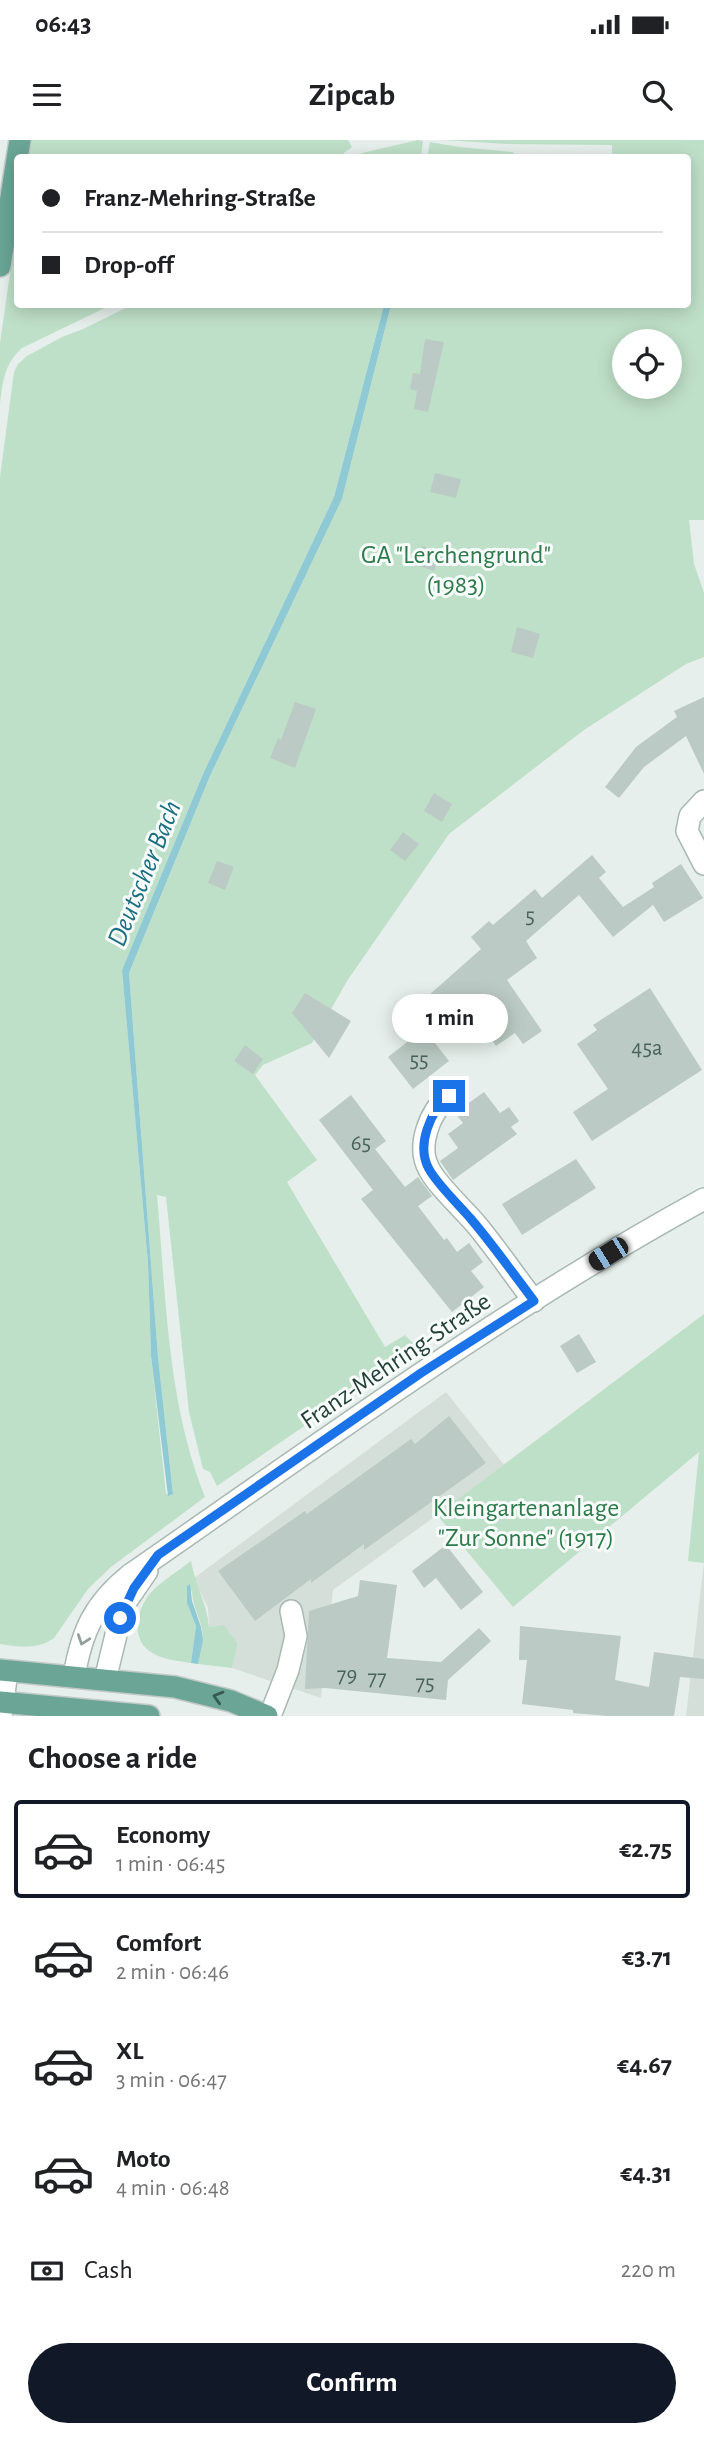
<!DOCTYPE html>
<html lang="en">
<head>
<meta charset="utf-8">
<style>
	body { margin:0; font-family:"Alegreya Sans",sans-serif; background:#f6f6f6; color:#202124; height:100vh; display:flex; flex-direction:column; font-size:26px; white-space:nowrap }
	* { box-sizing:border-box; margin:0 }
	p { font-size:23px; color:#757577 }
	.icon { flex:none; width:38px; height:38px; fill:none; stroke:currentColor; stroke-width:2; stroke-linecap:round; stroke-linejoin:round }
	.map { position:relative; height:1576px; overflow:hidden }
	.drawer { display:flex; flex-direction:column; background:#fff; flex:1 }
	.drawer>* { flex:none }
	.top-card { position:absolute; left:14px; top:14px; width:677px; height:154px; border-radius:7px; box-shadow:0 4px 18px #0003; display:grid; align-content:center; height:154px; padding:0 28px; background:#fff }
	.controls { position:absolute; left:612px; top:189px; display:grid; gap:14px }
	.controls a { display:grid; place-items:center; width:70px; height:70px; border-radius:50%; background:#fff; box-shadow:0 4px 18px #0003; font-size:35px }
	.end { position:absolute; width:32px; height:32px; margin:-16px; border:9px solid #1a73e8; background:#fff; box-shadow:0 0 0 4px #fff }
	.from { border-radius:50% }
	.bubble { position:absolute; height:49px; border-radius:24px; background:#fff; box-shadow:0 4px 18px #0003; font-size:23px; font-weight:700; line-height:49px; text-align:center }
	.car { position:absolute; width:21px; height:42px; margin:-21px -10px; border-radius:9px; box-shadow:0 0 5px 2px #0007; background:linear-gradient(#222 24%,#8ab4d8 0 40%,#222 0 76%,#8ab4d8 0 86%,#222 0) }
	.top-card b { display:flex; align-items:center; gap:24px; height:66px; font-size:26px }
	.top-card b+b { border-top:2px solid #e0e0e0 }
	.top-card i { width:18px; height:18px; background:#202124 }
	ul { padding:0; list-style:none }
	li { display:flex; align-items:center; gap:21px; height:98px; margin:0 14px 10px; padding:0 14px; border:4px solid transparent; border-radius:7px }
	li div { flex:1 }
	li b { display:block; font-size:26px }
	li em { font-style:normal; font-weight:700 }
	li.on { border-color:#111827 }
	li>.icon { width:63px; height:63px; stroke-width:1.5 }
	h2 { padding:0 28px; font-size:32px; line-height:84px }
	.pay { display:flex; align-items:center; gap:18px; height:77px; padding:0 28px; font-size:26px }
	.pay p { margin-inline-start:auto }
	.cta { display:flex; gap:14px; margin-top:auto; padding:14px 28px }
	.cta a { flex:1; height:80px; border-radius:42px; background:#111827; color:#fff; font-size:28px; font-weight:700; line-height:80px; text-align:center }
	.status { display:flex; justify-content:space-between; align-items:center; height:49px; padding:0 35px; background:#fff; direction:ltr }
	.status svg { height:19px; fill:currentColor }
	header { display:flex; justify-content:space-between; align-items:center; height:91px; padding:0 28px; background:#fff; font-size:32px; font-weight:700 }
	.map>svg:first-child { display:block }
	.built { fill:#d4dfda }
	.green { fill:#bfe0c8; fill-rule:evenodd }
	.water { fill:#8ec9d4 }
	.building { fill:#bbcac4 }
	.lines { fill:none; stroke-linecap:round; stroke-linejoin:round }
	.minor-casing { stroke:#a8b8b2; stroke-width:24 }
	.major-casing { stroke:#c2cac8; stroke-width:24 }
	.minor { stroke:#fff; stroke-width:21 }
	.major { stroke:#6aa596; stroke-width:21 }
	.oneway { stroke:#92a09c }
	.oneway2 { stroke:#365b51 }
	.route { stroke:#1a73e8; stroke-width:9 }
	.labels { text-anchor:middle; stroke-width:6; stroke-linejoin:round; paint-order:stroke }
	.number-label { font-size:23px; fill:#4a645c }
	.park-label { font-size:26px; fill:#2d7a4b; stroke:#f7fbf9 }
	.street-label { font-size:26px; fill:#24423a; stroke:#f7fbf9 }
	.water-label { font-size:28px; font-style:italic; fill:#1c6f80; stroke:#f7fbf9 }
</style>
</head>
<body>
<div class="status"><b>06:43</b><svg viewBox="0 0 49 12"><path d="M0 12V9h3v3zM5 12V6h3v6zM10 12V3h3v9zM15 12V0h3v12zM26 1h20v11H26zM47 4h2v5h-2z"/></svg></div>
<header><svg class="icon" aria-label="menu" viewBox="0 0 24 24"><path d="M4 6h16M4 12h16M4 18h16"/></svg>Zipcab<svg class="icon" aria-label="search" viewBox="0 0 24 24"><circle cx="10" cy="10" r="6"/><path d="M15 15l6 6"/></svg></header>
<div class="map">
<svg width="704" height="1576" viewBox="0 0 704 1576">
	<rect width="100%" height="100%" fill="#e6efeb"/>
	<g class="built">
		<polygon points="446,1252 505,1326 333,1450 321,1558 232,1528 238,1504 209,1487 208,1468 194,1438"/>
		<polygon points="704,1423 704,1576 686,1576 704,1422"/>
	</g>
	<g class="green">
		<polygon points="30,0 348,0 352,7 337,18 28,18"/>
		<polygon points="418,0 423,1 421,17 356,18 362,13"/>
		<path d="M444,0H704V380H689L694,424L704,453V517L686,524L584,590L449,694L347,841L312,903L263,925L255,935L317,1020L287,1042L385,1207L405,1195L418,1208L217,1346L210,1332L203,1329L189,1272L166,1057L157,1055C166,1156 167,1262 205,1357L111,1427L88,1449L54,1498C37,1510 19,1507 0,1504V337L14,232L18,224L27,216L62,197L83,189L132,165H384L334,357L203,634L122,830L148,1123L151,1216L166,1354L173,1353L158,1217L129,833L210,636L342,359L391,165L688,164V18L612,17V5L506,4ZM625,201H670V247H625Z"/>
		<polygon points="430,2 459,7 513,12 515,17 427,18"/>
		<path d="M17,85L18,164L111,165L22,208C4,224 3,241 0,263V203Z"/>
		<polygon points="704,1174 704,1423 688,1421 699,1312 513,1467 437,1375"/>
		<path d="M191,1421C195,1444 207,1463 209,1487L224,1485L238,1504L232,1528L198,1524C199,1512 204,1501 202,1489C199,1475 192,1465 192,1450L187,1463L196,1486L191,1523C179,1521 165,1520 154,1514C131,1502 135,1474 148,1456C159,1442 177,1432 191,1421Z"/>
	</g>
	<g class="water">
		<polygon points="384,165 391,165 342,359 210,636 129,833 158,1217 173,1354 168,1356 151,1216 148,1123 122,830 203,634 334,357"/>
		<polygon points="190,1444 192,1461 201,1487 203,1500 198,1524 191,1523 196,1486 187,1463 187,1446"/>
	</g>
	<g class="building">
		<polygon points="425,199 444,202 428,272 414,269 417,251 410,249 413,233 420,234"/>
		<polygon points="435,333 461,339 456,358 430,352"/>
		<polygon points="422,406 441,412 434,431 416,425"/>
		<polygon points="517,487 540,494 533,518 511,512"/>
		<polygon points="704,557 704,634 686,596 644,627 619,658 605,647 636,607 677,577 674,571"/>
		<polygon points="295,562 316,569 295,628 270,618 278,598 281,600"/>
		<polygon points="434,653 452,664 442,682 424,671"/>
		<polygon points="403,692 419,704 405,721 390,710"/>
		<polygon points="592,715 606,732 599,738 623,767 654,747 652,743 681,724 703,758 664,782 653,765 613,797 579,755 526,801 537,818 507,840 542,891 523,904 515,893 496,906 471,870 453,885 428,856 481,809 471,797 489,781 493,785 535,749 542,758"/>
		<polygon points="217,721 234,727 225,750 208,743"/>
		<polygon points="650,848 702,930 592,1001 573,972 608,949 577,904 597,890 593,885"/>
		<polygon points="305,853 351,881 329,918 292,873"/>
		<polygon points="424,889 449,921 413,949 388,917"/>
		<polygon points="245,905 263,919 253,934 234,921"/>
		<polygon points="484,952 500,973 509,967 519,981 511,987 517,994 453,1040 440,1021 458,1008 448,994 463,983 455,973"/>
		<polygon points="351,955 386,1001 375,1009 405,1047 418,1037 432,1056 418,1066 444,1100 447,1098 457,1112 469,1103 483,1122 471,1131 484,1147 452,1172 361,1059 373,1050 319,980"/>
		<polygon points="576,1019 596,1048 522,1095 502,1064"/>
		<polygon points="579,1194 596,1222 577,1233 560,1206"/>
		<polygon points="449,1276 486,1323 364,1410 364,1404 311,1443 311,1439 255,1481 218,1431 305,1371 307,1374 411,1299 415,1304"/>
		<polygon points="446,1405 483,1452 461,1470 436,1438 424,1448 412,1431"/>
		<polygon points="360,1440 397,1445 387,1518 441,1522 479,1488 491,1501 448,1540 446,1560 325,1548 305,1549 309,1471 358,1456"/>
		<polygon points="520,1486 621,1496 615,1540 649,1547 654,1512 704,1519 704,1539 680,1537 674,1576 608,1576 573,1573 573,1570 522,1564 527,1520 519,1520"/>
	</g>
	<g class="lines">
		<g class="minor-casing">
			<g id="minor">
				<polyline points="704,661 690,676 687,691 704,724"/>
				<path d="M449,956C430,971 416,1006 429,1029C436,1044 463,1069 475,1083C496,1108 514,1135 534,1161"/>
				<path d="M74,1536C82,1491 94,1464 130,1435C318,1305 503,1169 704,1059"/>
				<polyline points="105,1540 123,1466 147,1431"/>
				<polyline points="1,1576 7,1531"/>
				<polyline points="270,1576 288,1530 296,1496 291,1471"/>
			</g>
		</g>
		<g class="major-casing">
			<g id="major">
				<polyline points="0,126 20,0"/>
				<polyline points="0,1530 175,1547 231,1561 267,1576"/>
				<polyline points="0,1562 149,1576"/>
			</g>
		</g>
		<use href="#minor" class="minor"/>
		<use href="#major" class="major"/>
	</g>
	<defs><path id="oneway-chevron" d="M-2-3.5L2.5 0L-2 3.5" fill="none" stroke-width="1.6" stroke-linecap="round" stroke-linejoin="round" transform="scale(1.75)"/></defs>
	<use class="oneway" href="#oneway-chevron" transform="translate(83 1500) rotate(109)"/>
	<use class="oneway2" href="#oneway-chevron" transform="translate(218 1557) rotate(-164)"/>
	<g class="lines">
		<path class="route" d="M120,1478L134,1448L158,1415L421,1233L534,1161C513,1133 493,1105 471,1079C459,1065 437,1044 429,1029C416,1006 430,971 449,956"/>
	</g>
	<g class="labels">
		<g class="number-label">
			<text x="530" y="783">5</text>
			<text x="647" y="915">45a</text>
			<text x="419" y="927">55</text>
			<text x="361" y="1010">65</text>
			<text x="347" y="1542">79</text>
			<text x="377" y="1545">77</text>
			<text x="425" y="1550">75</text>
		</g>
		<g class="park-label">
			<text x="456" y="423">GA "Lerchengrund"<tspan x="456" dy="30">(1983)</tspan></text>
			<text x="526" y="1376">Kleingartenanlage<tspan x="526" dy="30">"Zur Sonne" (1917)</tspan></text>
		</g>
		<g class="street-label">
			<text transform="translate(395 1220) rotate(-34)" y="9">Franz-Mehring-Straße</text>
		</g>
		<g class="water-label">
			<text transform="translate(143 733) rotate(-68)" y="10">Deutscher Bach</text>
		</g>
	</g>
</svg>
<div class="controls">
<a><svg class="icon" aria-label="locate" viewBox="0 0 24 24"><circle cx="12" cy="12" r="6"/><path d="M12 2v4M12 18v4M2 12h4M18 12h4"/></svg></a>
</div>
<i class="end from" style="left:120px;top:1478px"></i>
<i class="end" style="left:449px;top:956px"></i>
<div class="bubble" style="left:392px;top:854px;width:116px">1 min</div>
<i class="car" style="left:608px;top:1114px;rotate:238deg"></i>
<div class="top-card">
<b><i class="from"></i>Franz-Mehring-Straße</b>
<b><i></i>Drop-off</b>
</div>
</div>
<section class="drawer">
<h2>Choose a ride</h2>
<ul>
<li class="on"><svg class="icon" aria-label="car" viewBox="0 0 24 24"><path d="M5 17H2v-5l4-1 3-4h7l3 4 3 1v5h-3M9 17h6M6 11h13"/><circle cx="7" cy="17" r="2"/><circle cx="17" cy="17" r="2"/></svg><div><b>Economy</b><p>1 min · 06:45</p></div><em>€2.75</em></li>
<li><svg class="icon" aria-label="car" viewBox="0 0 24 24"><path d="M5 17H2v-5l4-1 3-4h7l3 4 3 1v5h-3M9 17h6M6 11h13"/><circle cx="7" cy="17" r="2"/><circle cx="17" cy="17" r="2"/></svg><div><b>Comfort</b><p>2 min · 06:46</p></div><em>€3.71</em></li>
<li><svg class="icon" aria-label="car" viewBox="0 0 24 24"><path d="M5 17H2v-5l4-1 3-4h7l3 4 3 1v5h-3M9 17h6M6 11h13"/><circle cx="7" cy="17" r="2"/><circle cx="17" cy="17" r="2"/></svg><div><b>XL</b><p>3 min · 06:47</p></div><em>€4.67</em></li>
<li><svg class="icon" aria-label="car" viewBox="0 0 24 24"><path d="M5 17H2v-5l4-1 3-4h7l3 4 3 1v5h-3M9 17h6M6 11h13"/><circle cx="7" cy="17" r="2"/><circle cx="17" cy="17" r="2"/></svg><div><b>Moto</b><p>4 min · 06:48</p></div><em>€4.31</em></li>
</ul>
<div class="pay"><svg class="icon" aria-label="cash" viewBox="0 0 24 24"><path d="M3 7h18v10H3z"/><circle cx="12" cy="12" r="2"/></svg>Cash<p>220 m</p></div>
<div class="cta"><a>Confirm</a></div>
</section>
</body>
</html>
